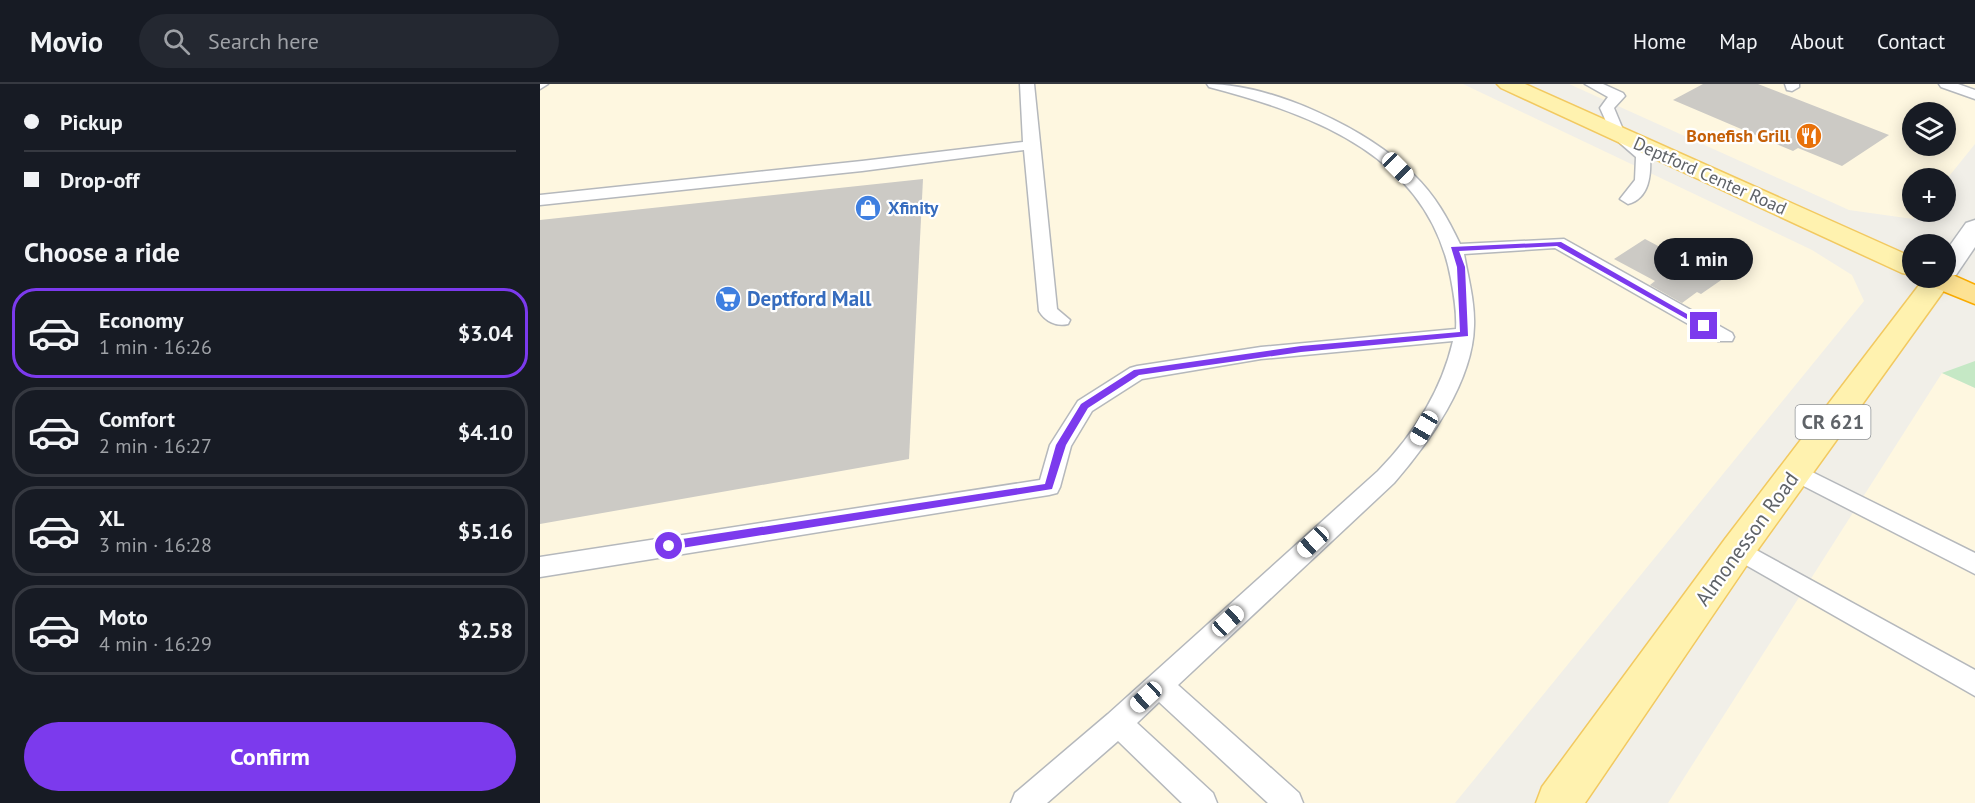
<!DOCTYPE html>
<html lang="en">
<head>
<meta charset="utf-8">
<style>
	body { margin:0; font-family:"PT Sans",sans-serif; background:#242831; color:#f1f3f6; height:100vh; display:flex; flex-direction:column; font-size:22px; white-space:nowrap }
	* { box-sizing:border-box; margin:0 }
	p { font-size:20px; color:#9ea1a6 }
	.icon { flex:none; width:33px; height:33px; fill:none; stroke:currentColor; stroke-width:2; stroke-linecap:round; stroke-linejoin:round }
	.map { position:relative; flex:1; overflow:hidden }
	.panel { display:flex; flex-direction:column; background:#171b24; width:540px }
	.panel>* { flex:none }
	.banner { display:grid; align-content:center; height:132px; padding:0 24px; background:#171b24 }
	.controls { position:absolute; left:1362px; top:18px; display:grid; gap:12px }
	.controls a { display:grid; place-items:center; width:54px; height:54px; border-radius:50%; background:#171b24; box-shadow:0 3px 15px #0003; font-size:30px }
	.end { position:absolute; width:27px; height:27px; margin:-14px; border:8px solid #7c3aed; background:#fff; box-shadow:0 0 0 3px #fff }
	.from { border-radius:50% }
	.bubble { position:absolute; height:42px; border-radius:21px; background:#171b24; box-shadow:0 3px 15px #0003; font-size:20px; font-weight:600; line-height:42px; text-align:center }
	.car { position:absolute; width:18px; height:36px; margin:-18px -9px; border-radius:8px; box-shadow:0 0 4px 2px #0007; background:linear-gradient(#fff 24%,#345 0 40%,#fff 0 76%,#345 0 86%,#fff 0) }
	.banner b { display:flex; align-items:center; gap:21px; height:57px; font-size:22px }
	.banner b+b { border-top:2px solid #363941 }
	.banner i { width:15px; height:15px; background:#f1f3f6 }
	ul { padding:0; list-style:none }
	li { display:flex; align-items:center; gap:18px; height:90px; margin:0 12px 9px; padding:0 12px; border:3px solid #363941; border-radius:24px }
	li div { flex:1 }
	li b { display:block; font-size:22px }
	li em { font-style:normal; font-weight:600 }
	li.selected { border-color:#7c3aed }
	li>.icon { width:54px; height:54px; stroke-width:1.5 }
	h2 { padding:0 24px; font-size:27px; line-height:72px }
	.cta { display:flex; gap:12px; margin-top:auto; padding:12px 24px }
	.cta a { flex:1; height:69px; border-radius:36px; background:#7c3aed; color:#fff; font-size:24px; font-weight:600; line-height:69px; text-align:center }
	header { display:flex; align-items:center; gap:36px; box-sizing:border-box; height:84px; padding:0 30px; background:#171b24; border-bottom:2px solid #363941 }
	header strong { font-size:28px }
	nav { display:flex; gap:33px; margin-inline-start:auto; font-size:21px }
	.search { width:420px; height:54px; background:#242831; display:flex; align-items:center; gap:15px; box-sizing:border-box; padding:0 21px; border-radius:33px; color:#9ea1a6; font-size:22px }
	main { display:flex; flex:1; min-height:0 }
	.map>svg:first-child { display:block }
	.commercial { fill:#fef7e0; fill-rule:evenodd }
	.green { fill:#c5e8c5 }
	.building { fill:#cccac5 }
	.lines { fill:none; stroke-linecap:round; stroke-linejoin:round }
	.service-casing { stroke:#b5b8bc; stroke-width:3 }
	.tertiary-casing { stroke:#b5b8bc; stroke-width:3 }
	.primary-casing { stroke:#f2c960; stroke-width:3 }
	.motorway-casing { stroke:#f9ab00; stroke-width:3 }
	.service { fill:#fff; fill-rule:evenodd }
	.tertiary { fill:#fff; fill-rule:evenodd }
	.primary { fill:#fff2af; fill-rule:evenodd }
	.motorway { fill:#fde293; fill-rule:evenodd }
	.route { fill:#7c3aed }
	.labels { text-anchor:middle; stroke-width:4.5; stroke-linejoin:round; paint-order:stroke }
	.far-food-label { font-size:18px; font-weight:bold; fill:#c56008; stroke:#fff; text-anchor:end }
	.far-street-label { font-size:18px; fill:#5f6368; stroke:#fff }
	.far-shop-label { font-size:18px; font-weight:bold; fill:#366cbe; stroke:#fff; text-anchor:start }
	.shield { fill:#fff; stroke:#8f9295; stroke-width:1.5 }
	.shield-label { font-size:20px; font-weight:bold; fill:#5f6368 }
	.shop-label { font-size:21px; font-weight:bold; fill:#366cbe; stroke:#fff; text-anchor:start }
	.street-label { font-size:21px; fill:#5f6368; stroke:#fff }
</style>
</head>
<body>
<header>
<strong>Movio</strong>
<div class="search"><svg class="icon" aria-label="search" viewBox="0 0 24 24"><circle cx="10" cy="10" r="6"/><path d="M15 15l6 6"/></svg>Search here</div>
<nav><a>Home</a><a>Map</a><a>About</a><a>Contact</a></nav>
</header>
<main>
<section class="panel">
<div class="banner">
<b><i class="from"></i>Pickup</b>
<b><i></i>Drop-off</b>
</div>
<h2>Choose a ride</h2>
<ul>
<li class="selected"><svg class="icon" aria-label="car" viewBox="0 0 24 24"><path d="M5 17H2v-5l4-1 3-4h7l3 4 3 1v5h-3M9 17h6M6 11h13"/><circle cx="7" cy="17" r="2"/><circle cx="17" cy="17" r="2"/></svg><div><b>Economy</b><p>1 min · 16:26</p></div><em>$3.04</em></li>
<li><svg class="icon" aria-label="car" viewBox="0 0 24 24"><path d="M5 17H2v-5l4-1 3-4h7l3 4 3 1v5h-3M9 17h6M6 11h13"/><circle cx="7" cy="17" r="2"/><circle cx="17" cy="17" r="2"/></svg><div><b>Comfort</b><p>2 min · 16:27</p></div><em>$4.10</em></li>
<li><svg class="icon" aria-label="car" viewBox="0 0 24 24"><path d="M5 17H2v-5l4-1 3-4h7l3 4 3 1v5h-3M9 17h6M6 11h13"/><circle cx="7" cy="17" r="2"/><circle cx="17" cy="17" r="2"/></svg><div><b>XL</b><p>3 min · 16:28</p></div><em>$5.16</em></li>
<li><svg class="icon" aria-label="car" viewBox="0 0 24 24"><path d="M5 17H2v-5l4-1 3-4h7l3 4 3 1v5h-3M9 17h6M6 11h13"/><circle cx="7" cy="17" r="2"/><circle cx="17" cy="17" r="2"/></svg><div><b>Moto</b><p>4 min · 16:29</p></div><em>$2.58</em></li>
</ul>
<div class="cta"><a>Confirm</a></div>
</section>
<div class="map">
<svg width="1435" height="719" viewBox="0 0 1435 719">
	<rect width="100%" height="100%" fill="#f1efe8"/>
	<g class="commercial">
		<polygon points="0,0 923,0 1272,166 1312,191 1324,217 915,719 0,719"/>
		<path d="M1029,0H1435V60L1406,96L1372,94V128H1379L1373,135L1309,126ZM1372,28H1406V62H1372Z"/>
		<polygon points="1402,289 1435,304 1435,719 1128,719"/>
	</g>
	<polygon class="green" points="1435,277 1435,304 1402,289"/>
	<g class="building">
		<polygon points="1163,0 1218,0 1349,51 1302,82 1258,64 1253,67 1133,16"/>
		<polygon points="383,95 369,375 0,440 0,136"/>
		<polygon points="1105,155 1120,163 1128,158 1190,190 1161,210 1157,208 1142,219 1110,201 1115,197 1074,175"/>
	</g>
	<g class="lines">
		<g class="service-casing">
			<g id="service">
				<polygon points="0,0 8,0 0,5"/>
				<path d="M480,0H494L517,225L530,236L528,240C516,243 505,237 499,227L484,66L322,87L0,121V111L322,77L483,58Z"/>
				<path d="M667,0C733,0 828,45 874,91C895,111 908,135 920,160L1024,155L1192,249L1194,253L1192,257H1178L1015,164L924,170C928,193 935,218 934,242C933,297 889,359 854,399L638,601L759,709L763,719H728L619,618L597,639L673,709L677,719H642L578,657L507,719H471L475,709L568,630L838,387C874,350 901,308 913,257L721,275L602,295L552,327L531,362L520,403L517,409L509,411L0,493V473L500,396L510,361L538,317L590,284L597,282L721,263L916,245C917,228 914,211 911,195C889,73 776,31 669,3Z"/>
				<path d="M1045,0H1063L1083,9L1085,12L1074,24L1084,48L1110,72C1111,90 1110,114 1088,120L1080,115L1095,96L1096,73L1073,53L1060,24L1068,13Z"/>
				<polygon points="1245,0 1259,0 1259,3 1252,7 1247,6"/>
				<polygon points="1399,0 1418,0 1435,6 1435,15 1401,3"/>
				<polygon points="1256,380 1435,469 1435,490 1248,394 1245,388 1248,382"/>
				<polygon points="1198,456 1435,586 1435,612 1190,472 1186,465 1190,458"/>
			</g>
		</g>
		<g class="tertiary-casing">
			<polygon id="tertiary" points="1435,136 1435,163 1416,191 1406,193 1406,167 1426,139"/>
		</g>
		<g class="primary-casing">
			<g id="primary">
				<polygon points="957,0 985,0 1372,173 1372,191 1362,189 961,4"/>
				<polygon points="1406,188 1412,195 1408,201 1211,475 1045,719 996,719 1002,703 1185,455 1383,196 1382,194 1406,194"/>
			</g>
		</g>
		<g class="motorway-casing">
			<polygon id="motorway" points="1406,188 1435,201 1435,220 1388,201 1384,195 1406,194"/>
		</g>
		<use href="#service" class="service"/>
		<use href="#tertiary" class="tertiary"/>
		<use href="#primary" class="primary"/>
		<use href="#motorway" class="motorway"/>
	</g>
	<polygon class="route" points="1021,158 1168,242 1161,243 1017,162 919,167 925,183 928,252 761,268 599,291 548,324 526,361 512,405 129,466 124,462 129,457 505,400 516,361 541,320 594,286 761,262 920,248 917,183 911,163"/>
	<defs>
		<g id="restaurant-disc" transform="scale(1.35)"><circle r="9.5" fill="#e8710a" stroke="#fff"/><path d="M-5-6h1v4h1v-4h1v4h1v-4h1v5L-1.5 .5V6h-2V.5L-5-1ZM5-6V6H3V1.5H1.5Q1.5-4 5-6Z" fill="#fff"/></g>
		<g id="shop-disc" transform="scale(1.35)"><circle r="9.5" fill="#3f7fe0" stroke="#fff"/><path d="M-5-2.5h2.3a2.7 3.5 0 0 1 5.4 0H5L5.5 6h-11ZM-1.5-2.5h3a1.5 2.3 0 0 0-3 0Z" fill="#fff"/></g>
		<g id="supermarket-disc" transform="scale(1.35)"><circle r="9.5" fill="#3f7fe0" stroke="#fff"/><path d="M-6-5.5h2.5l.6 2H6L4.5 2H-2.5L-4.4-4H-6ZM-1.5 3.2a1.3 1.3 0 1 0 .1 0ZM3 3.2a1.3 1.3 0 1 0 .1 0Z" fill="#fff"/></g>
	</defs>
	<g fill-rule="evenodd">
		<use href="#restaurant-disc" x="1269" y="52"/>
		<use href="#shop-disc" x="328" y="124"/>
		<use href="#supermarket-disc" x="188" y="215"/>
	</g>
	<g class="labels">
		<g class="far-food-label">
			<text x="1250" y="58">Bonefish Grill</text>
		</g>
		<g class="far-street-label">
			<text transform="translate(1170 92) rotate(24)" y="6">Deptford Center Road</text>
		</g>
		<g class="far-shop-label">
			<text x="348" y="130">Xfinity</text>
		</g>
		<rect class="shield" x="1255.5" y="321" width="75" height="34" rx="4.5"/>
		<g class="shield-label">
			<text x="1293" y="345">CR 621</text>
		</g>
		<g class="shop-label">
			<text x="207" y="222">Deptford Mall</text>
		</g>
		<g class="street-label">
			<text transform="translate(1207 455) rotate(-54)" y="7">Almonesson Road</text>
		</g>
	</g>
</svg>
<div class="controls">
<a><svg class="icon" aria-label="layers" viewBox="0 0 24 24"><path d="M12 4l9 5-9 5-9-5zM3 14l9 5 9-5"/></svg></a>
<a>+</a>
<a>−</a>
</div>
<i class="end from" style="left:129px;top:462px"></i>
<i class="end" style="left:1164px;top:242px"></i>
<div class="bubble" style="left:1114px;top:154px;width:99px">1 min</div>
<i class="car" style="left:858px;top:84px;rotate:135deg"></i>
<i class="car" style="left:884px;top:344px;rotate:210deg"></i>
<i class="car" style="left:773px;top:458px;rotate:227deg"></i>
<i class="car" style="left:688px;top:537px;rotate:47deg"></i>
<i class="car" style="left:606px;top:613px;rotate:227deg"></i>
</div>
</main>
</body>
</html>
